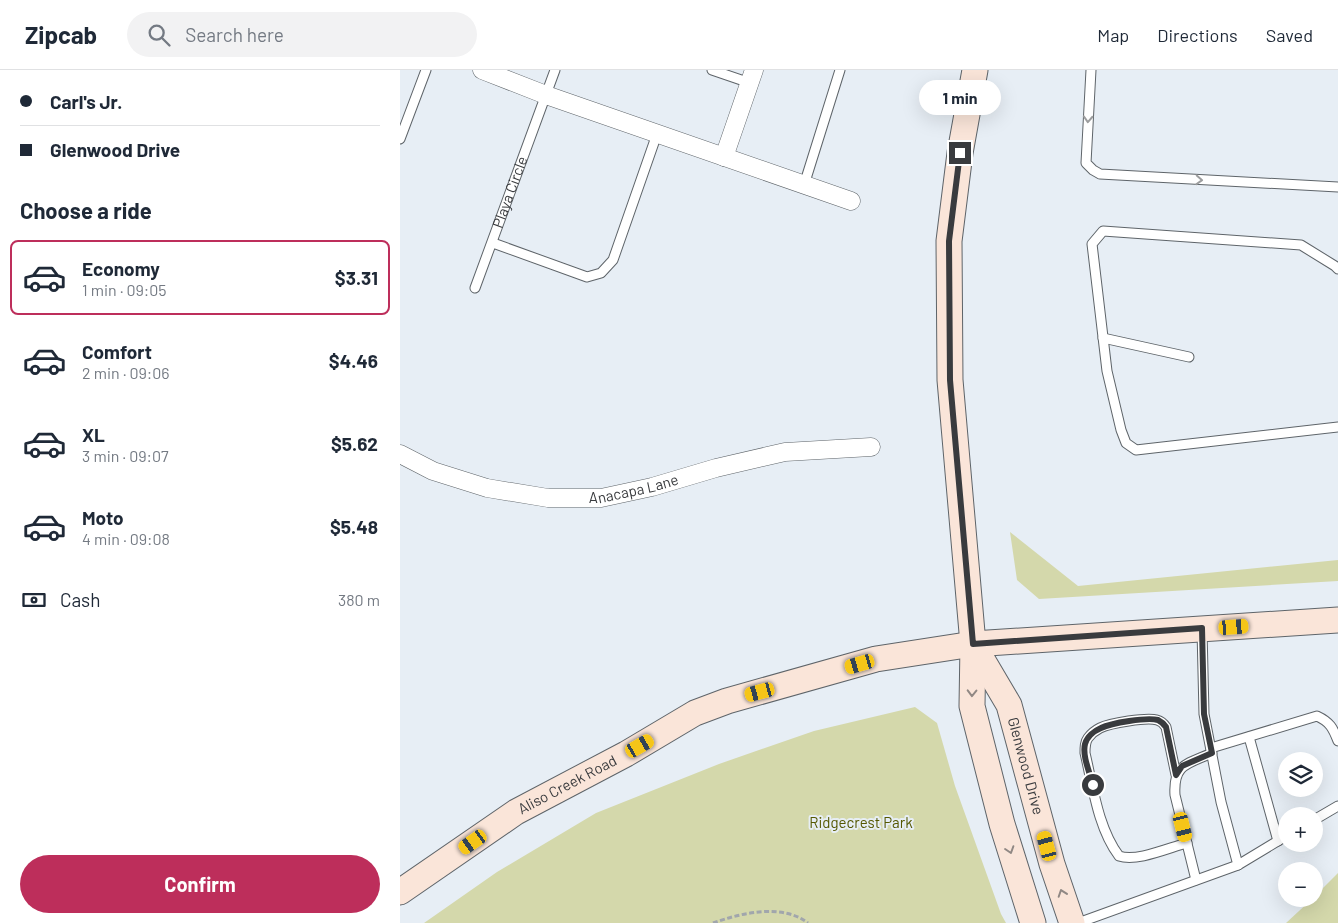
<!DOCTYPE html>
<html lang="en">
<head>
<meta charset="utf-8">
<style>
	body { margin:0; font-family:Barlow,sans-serif; background:#f2f2f3; color:#1f2937; height:100vh; display:flex; flex-direction:column; font-size:19px; white-space:nowrap }
	* { box-sizing:border-box; margin:0 }
	p { font-size:16px; color:#747a83 }
	.icon { flex:none; width:28px; height:28px; fill:none; stroke:currentColor; stroke-width:2; stroke-linecap:round; stroke-linejoin:round }
	.map { position:relative; flex:1; overflow:hidden }
	.details { display:flex; flex-direction:column; background:#fff; width:400px }
	.details>* { flex:none }
	.banner { display:grid; align-content:center; height:110px; padding:0 20px; background:#fff }
	.controls { position:absolute; left:878px; top:682px; display:grid; gap:10px }
	.controls a { display:grid; place-items:center; width:45px; height:45px; border-radius:50%; background:#fff; box-shadow:0 5px 20px #0002; font-size:25px }
	.end { position:absolute; width:22px; height:22px; margin:-11px; border:6px solid #393b3e; background:#fff; box-shadow:0 0 0 2px #fff }
	.from { border-radius:50% }
	.bubble { position:absolute; height:35px; border-radius:18px; background:#fff; box-shadow:0 5px 20px #0002; font-size:16px; font-weight:700; line-height:35px; text-align:center }
	.car { position:absolute; width:15px; height:30px; margin:-15px -8px; border-radius:6px; box-shadow:0 0 4px 1px #0007; background:linear-gradient(#f5c518 24%,#345 0 40%,#f5c518 0 76%,#345 0 86%,#f5c518 0) }
	.banner b { display:flex; align-items:center; gap:18px; height:48px; font-size:19px }
	.banner b+b { border-top:1px solid #e0e1e3 }
	.banner i { width:12px; height:12px; background:#1f2937 }
	ul { padding:0; list-style:none }
	li { display:flex; align-items:center; gap:15px; height:75px; margin:0 10px 8px; padding:0 10px; border:2px solid transparent; border-radius:8px }
	li div { flex:1 }
	li b { display:block; font-size:19px }
	li em { font-style:normal; font-weight:700 }
	li.on { border-color:#bd2e5b }
	li>.icon { width:45px; height:45px; stroke-width:1.5 }
	h2 { padding:0 20px; font-size:22px; line-height:60px }
	.pay { display:flex; align-items:center; gap:12px; height:55px; padding:0 20px; font-size:19px }
	.pay p { margin-inline-start:auto }
	.button { display:flex; gap:10px; margin-top:auto; padding:10px 20px }
	.button a { flex:1; height:58px; border-radius:30px; background:#bd2e5b; color:#fff; font-size:20px; font-weight:700; line-height:58px; text-align:center }
	header { display:flex; align-items:center; gap:30px; box-sizing:border-box; height:70px; padding:0 25px; background:#fff; border-bottom:1px solid #e0e1e3 }
	header strong { font-size:24px }
	nav { display:flex; gap:28px; margin-inline-start:auto; font-size:18px }
	.search { width:350px; height:45px; background:#f2f2f3; display:flex; align-items:center; gap:12px; box-sizing:border-box; padding:0 18px; border-radius:28px; color:#747a83; font-size:19px }
	main { display:flex; flex:1; min-height:0 }
	.map>svg:first-child { display:block }
	.green { fill:#d4d8ab }
	.lines { fill:none; stroke-linecap:round; stroke-linejoin:round }
	.service-casing { stroke:#5e6469; stroke-width:11 }
	.minor-casing { stroke:#5e6469; stroke-width:19 }
	.secondary-casing { stroke:#5e6469; stroke-width:27 }
	.path { stroke:#a1a6ac; stroke-width:3; stroke-dasharray:5 2.5; stroke-linecap:butt }
	.service { stroke:#fff; stroke-width:9 }
	.minor { stroke:#fff; stroke-width:18 }
	.secondary { stroke:#fae5d9; stroke-width:25 }
	.oneway { stroke:#9c9d9e }
	.oneway2 { stroke:#908884 }
	.route { stroke:#393b3e; stroke-width:6 }
	.labels { text-anchor:middle; stroke-width:4; stroke-linejoin:round; paint-order:stroke }
	.street-label { font-size:15px; fill:#393b3e; stroke:#e7eef5 }
	.park-label { font-size:15px; fill:#555800; stroke:#e7eef5 }
</style>
</head>
<body>
<header>
<strong>Zipcab</strong>
<div class="search"><svg class="icon" aria-label="search" viewBox="0 0 24 24"><circle cx="10" cy="10" r="6"/><path d="M15 15l6 6"/></svg>Search here</div>
<nav><a>Map</a><a>Directions</a><a>Saved</a></nav>
</header>
<main>
<section class="details">
<div class="banner">
<b><i class="from"></i>Carl's Jr.</b>
<b><i></i>Glenwood Drive</b>
</div>
<h2>Choose a ride</h2>
<ul>
<li class="on"><svg class="icon" aria-label="car" viewBox="0 0 24 24"><path d="M5 17H2v-5l4-1 3-4h7l3 4 3 1v5h-3M9 17h6M6 11h13"/><circle cx="7" cy="17" r="2"/><circle cx="17" cy="17" r="2"/></svg><div><b>Economy</b><p>1 min · 09:05</p></div><em>$3.31</em></li>
<li><svg class="icon" aria-label="car" viewBox="0 0 24 24"><path d="M5 17H2v-5l4-1 3-4h7l3 4 3 1v5h-3M9 17h6M6 11h13"/><circle cx="7" cy="17" r="2"/><circle cx="17" cy="17" r="2"/></svg><div><b>Comfort</b><p>2 min · 09:06</p></div><em>$4.46</em></li>
<li><svg class="icon" aria-label="car" viewBox="0 0 24 24"><path d="M5 17H2v-5l4-1 3-4h7l3 4 3 1v5h-3M9 17h6M6 11h13"/><circle cx="7" cy="17" r="2"/><circle cx="17" cy="17" r="2"/></svg><div><b>XL</b><p>3 min · 09:07</p></div><em>$5.62</em></li>
<li><svg class="icon" aria-label="car" viewBox="0 0 24 24"><path d="M5 17H2v-5l4-1 3-4h7l3 4 3 1v5h-3M9 17h6M6 11h13"/><circle cx="7" cy="17" r="2"/><circle cx="17" cy="17" r="2"/></svg><div><b>Moto</b><p>4 min · 09:08</p></div><em>$5.48</em></li>
</ul>
<div class="pay"><svg class="icon" aria-label="cash" viewBox="0 0 24 24"><path d="M3 7h18v10H3z"/><circle cx="12" cy="12" r="2"/></svg>Cash<p>380 m</p></div>
<div class="button"><a>Confirm</a></div>
</section>
<div class="map">
<svg width="938" height="853" viewBox="0 0 938 853">
	<rect width="100%" height="100%" fill="#e7eef5"/>
	<g class="green">
		<polygon points="610,462 678,516 938,490 938,511 639,529 617,510"/>
		<polygon points="515,637 537,653 555,716 601,844 606,853 24,853 97,802 196,743 319,694 414,661"/>
		<polygon points="938,803 938,853 886,853 912,829 914,829 914,827"/>
	</g>
	<g class="lines">
		<g class="service-casing">
			<g id="service">
				<polyline points="312,0 350,13"/>
				<polyline points="691,0 686,93 693,100 700,104 938,117"/>
				<polyline points="0,69 26,0"/>
				<polyline points="404,115 440,0"/>
				<polyline points="93,173 187,207 201,203 213,190 257,64"/>
				<polyline points="938,199 935,196 901,175 703,161 692,174 707,301 721,360 726,373 736,380 938,357"/>
				<path id="s1" d="M75,218L155,0"/>
				<polyline points="703,268 789,287"/>
				<polyline points="849,667 878,771"/>
				<path d="M811,678L917,646C930,652 933,658 938,671"/>
				<path d="M776,705L766,657C764,654 761,651 757,650C747,647 710,653 700,658C696,660 691,664 688,668C685,672 685,677 685,683C693,717 698,758 719,786C737,792 768,778 787,773"/>
				<polyline points="914,750 938,736"/>
				<polyline points="838,795 886,766"/>
				<path d="M796,810L775,725C773,694 787,694 812,683"/>
				<polyline points="678,853 838,795 821,732 804,644 802,560"/>
			</g>
		</g>
		<g class="minor-casing">
			<g id="minor">
				<polyline points="82,0 146,25 451,131"/>
				<polyline points="324,87 354,0"/>
				<path id="s2" d="M0,384L33,401L87,418L148,428H201L252,417L316,398L385,382L471,377"/>
			</g>
		</g>
		<g class="secondary-casing">
			<g id="secondary">
				<polyline points="575,0 560,83 549,171 550,310 573,574 572,636 602,754 633,853"/>
				<path id="s3" d="M573,574L609,635L652,794L672,853"/>
				<path id="s4" d="M0,822L116,742L226,684L295,643L327,631L476,589L573,574L938,550"/>
			</g>
		</g>
		<path class="path" d="M313,853C341,843 382,833 408,853"/>
		<use href="#service" class="service"/>
		<use href="#minor" class="minor"/>
		<use href="#secondary" class="secondary"/>
	</g>
	<defs><path id="oneway-chevron" d="M-2-3.5L2.5 0L-2 3.5" fill="none" stroke-width="1.6" stroke-linecap="round" stroke-linejoin="round" transform="scale(1.25)"/></defs>
	<g class="oneway">
		<use href="#oneway-chevron" transform="translate(688 49) rotate(93)"/>
		<use href="#oneway-chevron" transform="translate(799 110) rotate(3)"/>
	</g>
	<g class="oneway2">
		<use href="#oneway-chevron" transform="translate(572 623) rotate(91)"/>
		<use href="#oneway-chevron" transform="translate(610 780) rotate(72)"/>
		<use href="#oneway-chevron" transform="translate(662 823) rotate(-109)"/>
	</g>
	<g class="lines">
		<path class="route" d="M560,83L549,171L550,310L573,574L802,558L804,644L812,683L782,696L776,705L766,657C764,654 762,652 758,650C747,647 711,653 701,658C694,661 687,667 685,674C682,686 690,703 693,715"/>
	</g>
	<g class="labels">
		<g class="street-label">
			<text dy="5" stroke="none"><textPath href="#s1" startOffset="102">Playa Circle</textPath></text>
			<text dy="5" stroke="none"><textPath href="#s2" startOffset="242">Anacapa Lane</textPath></text>
			<text dy="5" stroke="none"><textPath href="#s3" startOffset="134">Glenwood Drive</textPath></text>
			<text dy="5" stroke="none"><textPath href="#s4" startOffset="199">Aliso Creek Road</textPath></text>
		</g>
		<g class="park-label">
			<text x="461" y="758">Ridgecrest Park</text>
		</g>
	</g>
</svg>
<div class="controls">
<a><svg class="icon" aria-label="layers" viewBox="0 0 24 24"><path d="M12 4l9 5-9 5-9-5zM3 14l9 5 9-5"/></svg></a>
<a>+</a>
<a>−</a>
</div>
<i class="end from" style="left:693px;top:715px"></i>
<i class="end" style="left:560px;top:83px"></i>
<div class="bubble" style="left:519px;top:10px;width:82px">1 min</div>
<i class="car" style="left:834px;top:557px;rotate:86deg"></i>
<i class="car" style="left:460px;top:594px;rotate:254deg"></i>
<i class="car" style="left:360px;top:622px;rotate:255deg"></i>
<i class="car" style="left:240px;top:676px;rotate:60deg"></i>
<i class="car" style="left:783px;top:757px;rotate:166deg"></i>
<i class="car" style="left:73px;top:772px;rotate:235deg"></i>
<i class="car" style="left:647px;top:776px;rotate:345deg"></i>
</div>
</main>
</body>
</html>
